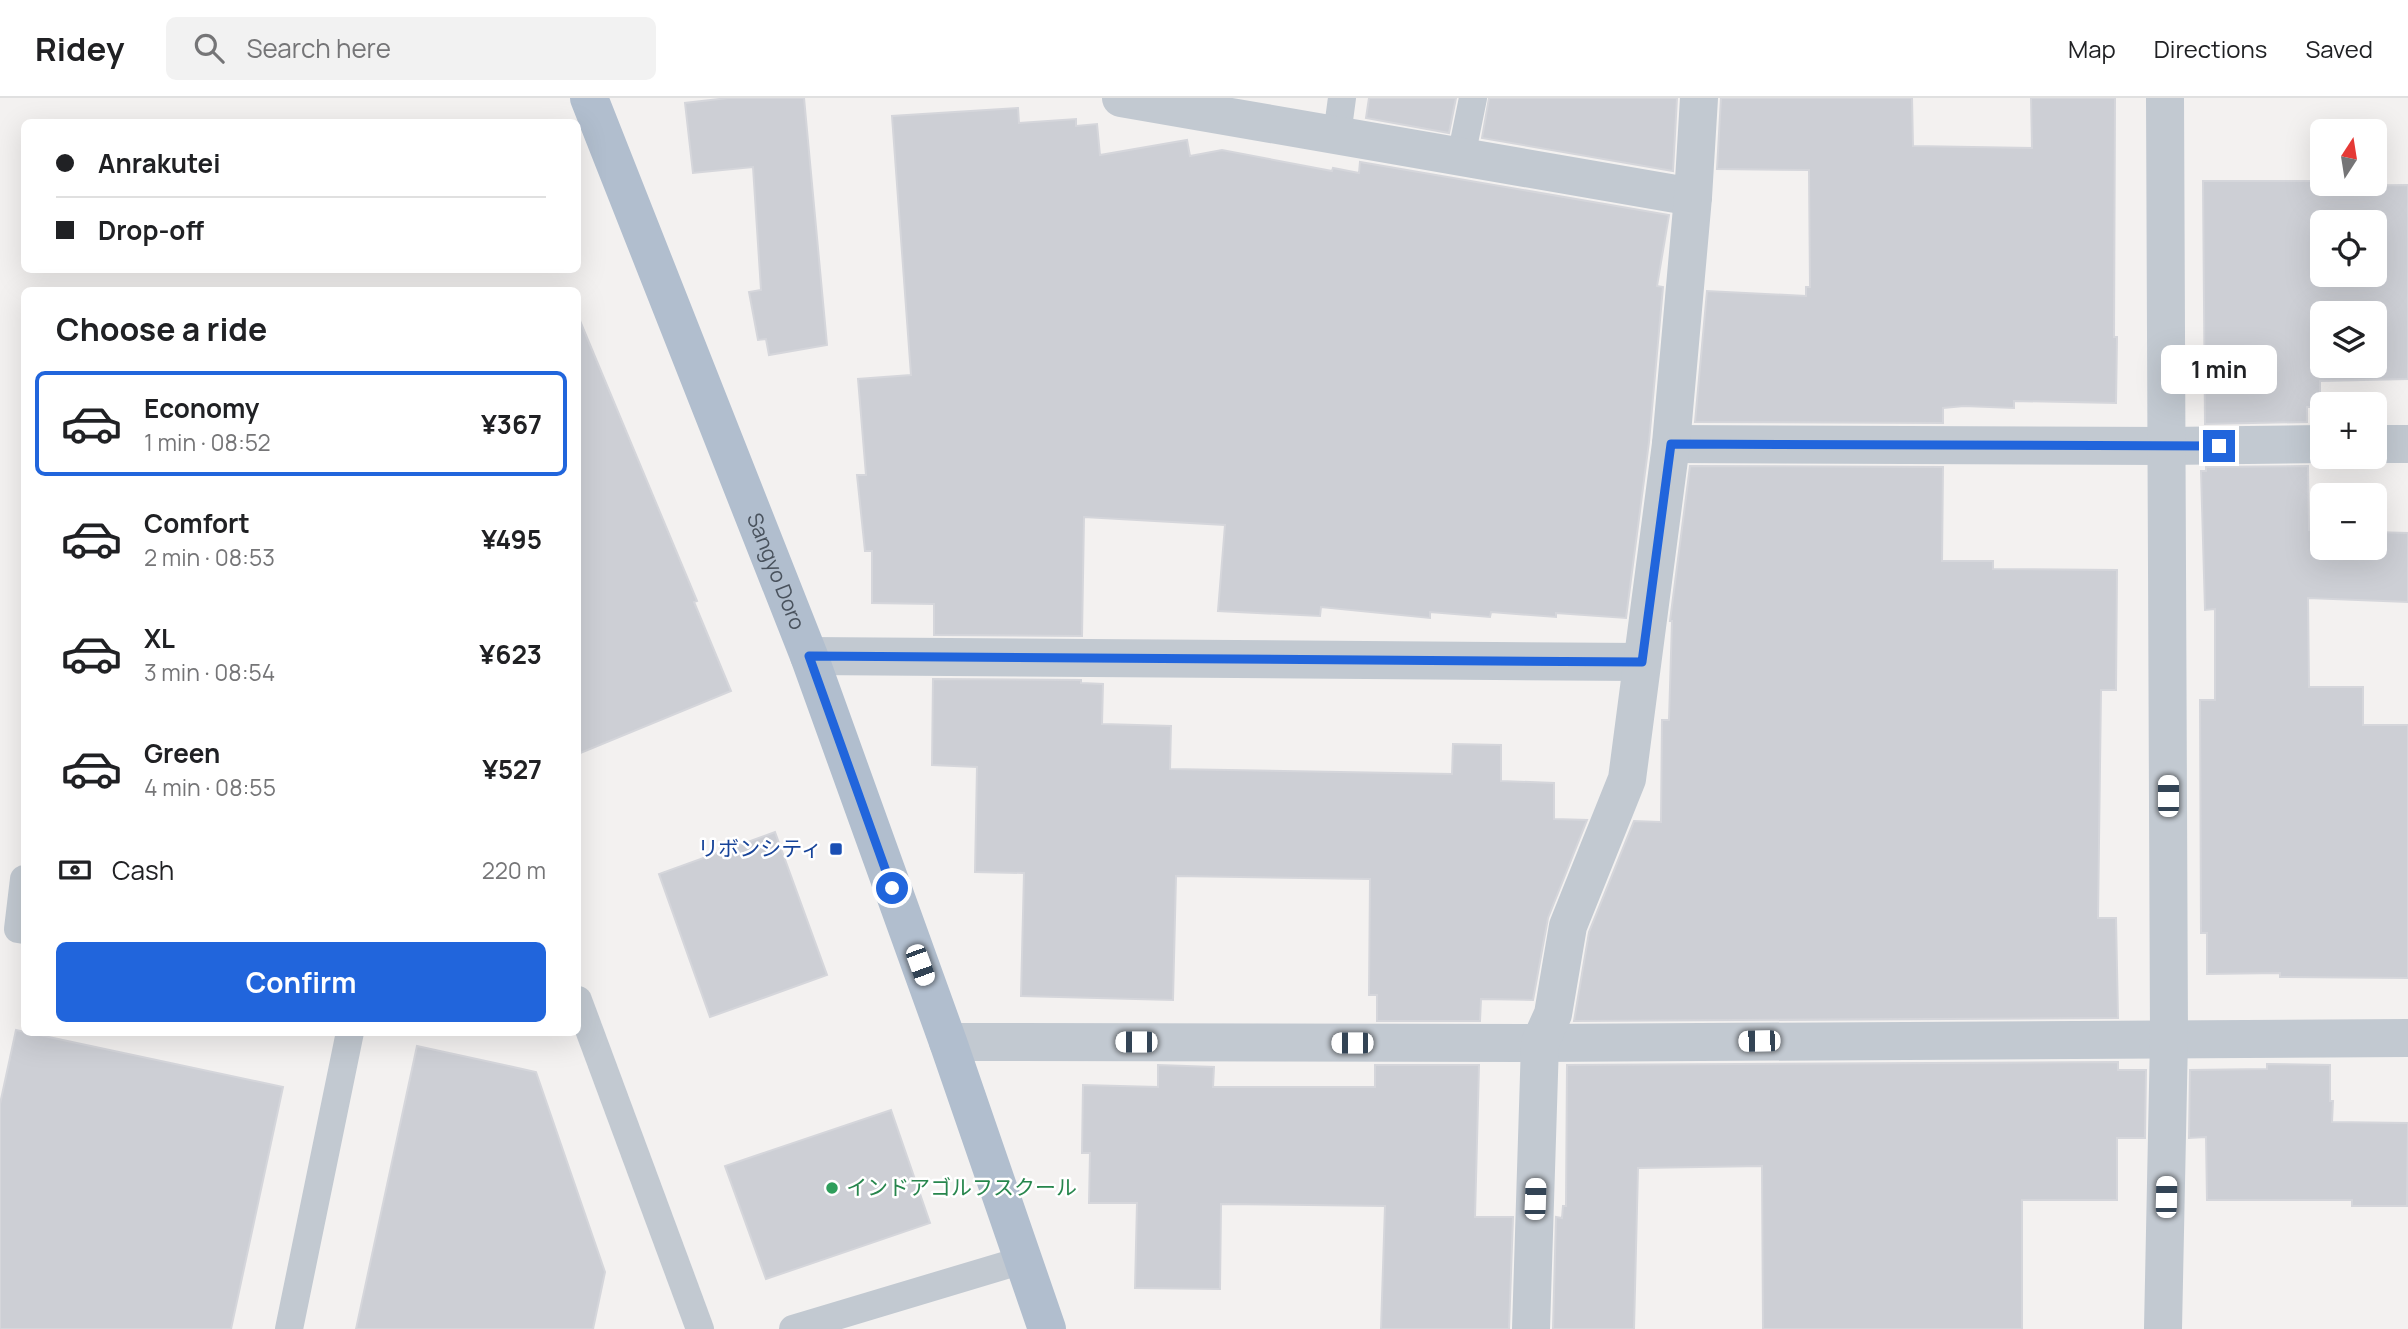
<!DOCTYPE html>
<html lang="en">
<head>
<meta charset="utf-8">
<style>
	body { margin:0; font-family:Manrope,"Noto Sans JP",sans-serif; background:#f2f2f2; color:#202124; height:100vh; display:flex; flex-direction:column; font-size:26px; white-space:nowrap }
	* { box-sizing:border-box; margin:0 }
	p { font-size:23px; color:#757577 }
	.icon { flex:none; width:38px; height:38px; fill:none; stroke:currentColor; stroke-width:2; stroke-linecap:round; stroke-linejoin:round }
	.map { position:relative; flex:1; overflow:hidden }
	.sheet { position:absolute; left:21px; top:189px; width:560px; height:749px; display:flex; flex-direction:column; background:#fff; border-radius:10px; box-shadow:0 7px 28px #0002 }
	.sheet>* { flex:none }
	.banner { position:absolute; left:21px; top:21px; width:560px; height:154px; border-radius:10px; box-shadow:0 7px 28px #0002; display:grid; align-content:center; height:154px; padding:0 35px; background:#fff }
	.needle { width:46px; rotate:12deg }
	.tools { position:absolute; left:2310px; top:21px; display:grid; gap:14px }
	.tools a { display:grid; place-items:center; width:77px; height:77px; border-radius:10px; background:#fff; box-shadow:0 7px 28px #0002; font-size:35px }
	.end { position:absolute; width:32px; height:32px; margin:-16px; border:9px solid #2165dc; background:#fff; box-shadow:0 0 0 4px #fff }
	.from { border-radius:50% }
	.bubble { position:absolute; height:49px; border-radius:10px; background:#fff; box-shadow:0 7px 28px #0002; font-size:23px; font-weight:700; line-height:49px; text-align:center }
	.car { position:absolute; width:21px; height:42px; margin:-21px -10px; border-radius:9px; box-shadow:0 0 5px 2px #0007; background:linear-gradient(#fff 24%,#345 0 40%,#fff 0 76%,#345 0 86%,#fff 0) }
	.banner b { display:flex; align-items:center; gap:24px; height:66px; font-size:26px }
	.banner b+b { border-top:2px solid #e0e0e0 }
	.banner i { width:18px; height:18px; background:#202124 }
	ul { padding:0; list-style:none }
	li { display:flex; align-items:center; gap:21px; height:105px; margin:0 14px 10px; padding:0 21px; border:4px solid transparent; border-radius:10px }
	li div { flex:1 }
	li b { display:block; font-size:26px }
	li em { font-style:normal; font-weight:700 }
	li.selected { border-color:#2165dc }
	li>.icon { width:63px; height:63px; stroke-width:1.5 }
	h2 { padding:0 35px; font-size:32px; line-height:84px }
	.pay { display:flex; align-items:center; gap:18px; height:77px; padding:0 35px; font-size:26px }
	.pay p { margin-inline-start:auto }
	.primary-button { display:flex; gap:14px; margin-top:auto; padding:14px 35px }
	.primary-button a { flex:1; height:80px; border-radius:10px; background:#2165dc; color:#fff; font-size:28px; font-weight:700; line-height:80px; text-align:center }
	header { display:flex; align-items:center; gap:42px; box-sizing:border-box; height:98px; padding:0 35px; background:#fff; border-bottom:2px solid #e0e0e0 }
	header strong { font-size:33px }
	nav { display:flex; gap:38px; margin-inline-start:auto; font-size:24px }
	.search { width:490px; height:63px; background:#f2f2f2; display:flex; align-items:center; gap:18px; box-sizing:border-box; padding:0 24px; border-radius:10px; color:#757577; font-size:26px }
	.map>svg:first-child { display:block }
	.building { fill:#cdcfd5; stroke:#d5d6db; stroke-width:2; fill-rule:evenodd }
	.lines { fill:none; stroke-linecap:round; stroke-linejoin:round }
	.service { stroke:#c2c9d1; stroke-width:28 }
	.minor { stroke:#c2c9d1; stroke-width:38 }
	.primary { stroke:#b1bece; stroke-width:38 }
	.route { stroke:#2165dc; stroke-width:9 }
	.transit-dot { fill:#1a4fb4; stroke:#fff; stroke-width:2.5 }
	.leisure-dot { fill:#2e9e5b; stroke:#fff; stroke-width:2.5 }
	.labels { text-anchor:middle; stroke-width:5; stroke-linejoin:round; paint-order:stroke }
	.street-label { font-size:21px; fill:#49525d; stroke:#fff }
	.transit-label { font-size:21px; fill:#164399; stroke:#fff; text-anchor:end }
	.leisure-label { font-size:21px; fill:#27864d; stroke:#fff; text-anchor:start }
</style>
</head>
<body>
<header>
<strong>Ridey</strong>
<div class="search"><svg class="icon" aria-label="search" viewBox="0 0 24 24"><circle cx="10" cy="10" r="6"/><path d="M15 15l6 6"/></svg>Search here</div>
<nav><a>Map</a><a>Directions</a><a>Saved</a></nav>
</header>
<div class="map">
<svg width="2408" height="1231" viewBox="0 0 2408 1231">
	<rect width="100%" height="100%" fill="#f3f1f0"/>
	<g class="building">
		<polygon points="728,0 804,0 827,247 769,257 766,241 758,242 749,194 761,192 753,69 693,75 685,5"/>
		<polygon points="1369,0 1456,0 1449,35 1366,20"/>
		<polygon points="1489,0 1677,0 1673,73 1482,40"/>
		<polygon points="1721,0 1912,0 1913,48 2032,50 2031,0 2115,0 2114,239 2117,239 2116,305 2014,303 2014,310 1964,308 1943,310 1943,325 1695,324 1707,193 1806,198 1806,189 1810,189 1809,72 1717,71"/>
		<polygon points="1018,10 1019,25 1076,21 1076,28 1097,26 1100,57 1187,42 1190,58 1222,52 1332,73 1333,70 1359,75 1360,64 1669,117 1657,188 1663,189 1649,344 1626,520 1556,515 1556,519 1491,514 1490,519 1430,514 1430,520 1321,509 1320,518 1218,513 1225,427 1084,419 1082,538 934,537 934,506 872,505 872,453 865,453 857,377 866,377 858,281 911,277 892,18"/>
		<path d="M2203,83H2319V88L2408,87V281L2320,283V309H2307V324L2205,326ZM2322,124H2375V177H2322ZM2322,215H2375V268H2322Z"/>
		<polygon points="578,218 697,503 694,504 731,593 578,656"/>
		<polygon points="1690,368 1943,369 1942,463 1993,463 1993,471 2117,472 2116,592 2101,592 2098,820 2116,820 2118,920 1574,923 1589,834 1634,723 1661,724 1662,622 1669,622 1672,523 1670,523"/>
		<polygon points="2308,368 2309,432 2322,432 2322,450 2375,450 2375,434 2408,435 2408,504 2308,500 2309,589 2363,589 2363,627 2408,627 2408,880 2280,879 2280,875 2207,876 2207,835 2201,835 2200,602 2215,602 2215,511 2205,512 2201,373 2206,373 2206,369"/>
		<polygon points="933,581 1081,582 1081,585 1103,586 1102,626 1171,628 1170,671 1452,676 1453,646 1501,647 1501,683 1554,685 1554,721 1587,722 1548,820 1533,902 1481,901 1480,923 1377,923 1377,897 1369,897 1370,781 1176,778 1173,902 1021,898 1024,775 975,774 977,669 932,667"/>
		<polygon points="775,734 827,877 710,919 659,776"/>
		<polygon points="16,932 283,989 231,1231 0,1231 0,1006"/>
		<polygon points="417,948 536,974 605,1174 593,1231 356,1231"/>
		<polygon points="2118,964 2118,972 2146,972 2145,1040 2117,1040 2117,1102 2022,1102 2022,1231 1763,1231 1762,1068 1638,1070 1634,1231 1553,1231 1556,1119 1562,1120 1563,1108 1566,1108 1567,967"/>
		<polygon points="2267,966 2330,967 2330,1003 2333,1003 2332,1024 2408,1025 2407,1108 2352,1108 2352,1102 2207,1102 2206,1039 2189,1040 2190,972 2267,971"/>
		<polygon points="1158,967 1214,969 1213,989 1375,989 1375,967 1479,967 1475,1119 1513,1119 1509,1231 1381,1231 1385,1108 1221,1106 1220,1191 1135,1190 1137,1105 1089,1105 1090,1055 1082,1055 1083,987 1158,989"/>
		<polygon points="891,1012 930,1125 766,1181 725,1068"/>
	</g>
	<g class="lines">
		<g class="service">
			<polyline points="1337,37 1342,0"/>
			<polyline points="1461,59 1473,0"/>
			<polyline points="24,781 18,831 24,832"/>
			<polyline points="578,902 700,1231"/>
			<polyline points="289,1231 350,934"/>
			<polyline points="793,1231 1023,1162"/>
		</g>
		<g class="minor">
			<polyline points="1121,0 1693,99"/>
			<polyline points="1671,346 2167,348 2322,346"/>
			<polyline points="2375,346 2408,346"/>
			<polyline points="809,558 1642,564"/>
			<polyline points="948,944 1540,945 2408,940"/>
			<polyline points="1531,1231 1540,945 1553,916 1568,828 1627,681 1671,346 1693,99 1699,0"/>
			<polyline points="2163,1231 2169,940 2165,0"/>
		</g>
		<path class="primary" id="s1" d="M589,0L809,558L948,944L1047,1231"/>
	</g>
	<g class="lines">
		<polyline class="route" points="892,790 809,558 1642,564 1671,346 2219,348"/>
	</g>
	<rect class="transit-dot" x="829" y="744" width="14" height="14" rx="3.5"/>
	<circle class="leisure-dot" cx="832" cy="1090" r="7"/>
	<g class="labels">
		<g class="street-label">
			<text dy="7" stroke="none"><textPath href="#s1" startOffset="509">Sangyo Doro</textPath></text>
		</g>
		<g class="transit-label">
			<text x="822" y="758">リボンシティ</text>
		</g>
		<g class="leisure-label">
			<text x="846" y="1097">インドアゴルフスクール</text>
		</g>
	</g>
</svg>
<div class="tools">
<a><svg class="needle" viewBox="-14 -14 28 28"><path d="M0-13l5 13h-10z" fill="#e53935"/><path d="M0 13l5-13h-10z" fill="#757577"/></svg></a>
<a><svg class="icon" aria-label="locate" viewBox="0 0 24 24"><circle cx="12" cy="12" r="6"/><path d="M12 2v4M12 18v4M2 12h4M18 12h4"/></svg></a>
<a><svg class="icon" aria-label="layers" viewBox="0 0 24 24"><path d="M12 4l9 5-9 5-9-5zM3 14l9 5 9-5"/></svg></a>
<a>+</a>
<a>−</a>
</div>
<i class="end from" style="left:892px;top:790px"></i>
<i class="end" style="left:2219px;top:348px"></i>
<div class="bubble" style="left:2161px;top:247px;width:116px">1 min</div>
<i class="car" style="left:2168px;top:698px;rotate:0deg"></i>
<i class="car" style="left:920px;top:867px;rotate:160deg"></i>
<i class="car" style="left:1759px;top:943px;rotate:269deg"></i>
<i class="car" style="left:1136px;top:944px;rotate:270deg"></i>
<i class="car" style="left:1352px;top:945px;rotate:270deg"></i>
<i class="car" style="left:2166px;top:1099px;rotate:1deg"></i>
<i class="car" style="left:1535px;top:1101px;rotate:2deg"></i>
<div class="banner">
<b><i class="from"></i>Anrakutei</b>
<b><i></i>Drop-off</b>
</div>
<section class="sheet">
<h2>Choose a ride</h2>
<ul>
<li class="selected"><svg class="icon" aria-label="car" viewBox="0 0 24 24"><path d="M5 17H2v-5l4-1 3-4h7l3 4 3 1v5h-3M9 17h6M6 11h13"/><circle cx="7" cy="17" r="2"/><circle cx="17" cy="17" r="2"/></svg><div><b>Economy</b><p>1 min · 08:52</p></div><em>¥367</em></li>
<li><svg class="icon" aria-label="car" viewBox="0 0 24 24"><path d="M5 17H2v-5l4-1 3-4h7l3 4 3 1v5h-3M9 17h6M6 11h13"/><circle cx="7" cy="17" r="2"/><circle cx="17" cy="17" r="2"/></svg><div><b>Comfort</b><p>2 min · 08:53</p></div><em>¥495</em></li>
<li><svg class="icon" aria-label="car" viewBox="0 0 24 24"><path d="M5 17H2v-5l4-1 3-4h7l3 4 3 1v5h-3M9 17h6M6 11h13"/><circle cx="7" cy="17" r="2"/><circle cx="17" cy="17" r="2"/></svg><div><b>XL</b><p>3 min · 08:54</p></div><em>¥623</em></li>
<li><svg class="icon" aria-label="car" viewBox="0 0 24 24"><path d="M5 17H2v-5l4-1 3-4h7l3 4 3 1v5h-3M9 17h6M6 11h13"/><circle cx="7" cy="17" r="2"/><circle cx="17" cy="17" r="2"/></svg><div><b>Green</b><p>4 min · 08:55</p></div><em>¥527</em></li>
</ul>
<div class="pay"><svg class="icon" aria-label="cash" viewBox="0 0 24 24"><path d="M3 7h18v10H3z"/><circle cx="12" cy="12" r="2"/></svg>Cash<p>220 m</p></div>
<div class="primary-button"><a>Confirm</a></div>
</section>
</div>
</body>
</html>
